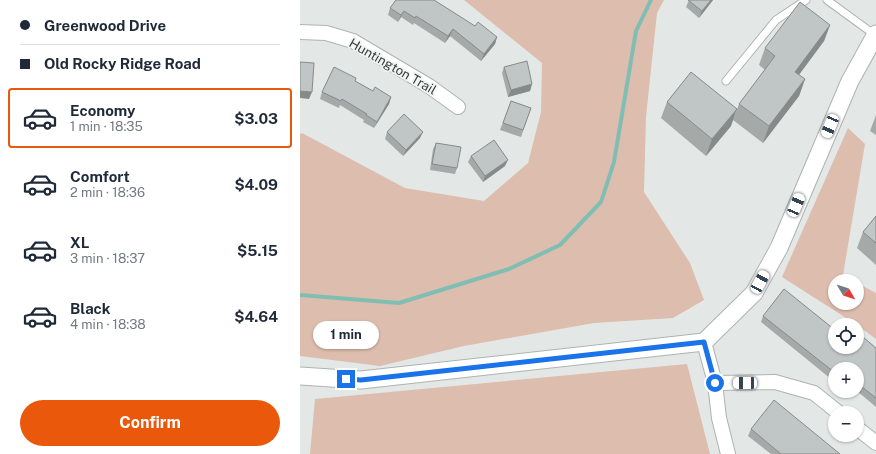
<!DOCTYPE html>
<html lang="en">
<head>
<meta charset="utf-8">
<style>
	body { margin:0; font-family:"Public Sans",sans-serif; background:#f6f6f7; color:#1f2937; height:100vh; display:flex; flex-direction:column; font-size:15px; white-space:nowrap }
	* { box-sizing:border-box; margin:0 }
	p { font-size:13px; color:#747a83 }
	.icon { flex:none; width:22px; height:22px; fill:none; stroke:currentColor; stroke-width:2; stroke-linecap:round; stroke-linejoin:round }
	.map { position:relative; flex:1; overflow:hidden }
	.side { display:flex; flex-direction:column; background:#fff; width:300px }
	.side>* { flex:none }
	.banner { display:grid; align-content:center; height:88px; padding:0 20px; background:#fff }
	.needle { width:26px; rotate:129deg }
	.controls { position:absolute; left:528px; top:274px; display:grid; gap:8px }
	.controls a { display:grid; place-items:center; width:36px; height:36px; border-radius:50%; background:#fff; box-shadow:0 1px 3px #0004; font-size:20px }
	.end { position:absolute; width:18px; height:18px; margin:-9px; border:5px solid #1a73e8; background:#fff; box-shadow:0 0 0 2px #fff }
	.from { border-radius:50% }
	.bubble { position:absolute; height:28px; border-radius:14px; background:#fff; box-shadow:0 1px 3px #0004; font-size:13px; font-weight:700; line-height:28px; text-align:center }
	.car { position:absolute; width:12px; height:24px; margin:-12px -6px; border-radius:5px; box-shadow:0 0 3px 1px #0007; background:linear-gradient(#fff 24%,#345 0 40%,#fff 0 76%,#345 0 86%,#fff 0) }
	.banner b { display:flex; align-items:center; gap:14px; height:38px; font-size:15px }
	.banner b+b { border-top:1px solid #e0e1e3 }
	.banner i { width:10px; height:10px; background:#1f2937 }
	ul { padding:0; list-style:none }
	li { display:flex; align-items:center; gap:12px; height:60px; margin:0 8px 6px; padding:0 12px; border:2px solid transparent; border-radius:4px }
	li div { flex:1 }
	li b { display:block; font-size:15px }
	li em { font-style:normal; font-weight:700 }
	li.current { border-color:#ea580c }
	li>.icon { width:36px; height:36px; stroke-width:1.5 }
	.primary-button { display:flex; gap:8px; margin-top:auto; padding:8px 20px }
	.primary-button a { flex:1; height:46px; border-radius:24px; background:#ea580c; color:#fff; font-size:16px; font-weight:700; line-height:46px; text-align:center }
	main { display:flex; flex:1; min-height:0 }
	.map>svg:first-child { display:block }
	.green { fill:#ddbdad }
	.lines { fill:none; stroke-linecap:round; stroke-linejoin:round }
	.stream { stroke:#80beb4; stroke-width:4 }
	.service-casing { stroke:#adb3b2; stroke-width:9 }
	.minor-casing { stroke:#adb3b2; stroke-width:16 }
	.tertiary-casing { stroke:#adb3b2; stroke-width:19 }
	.service { stroke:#fff; stroke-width:7 }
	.minor { stroke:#fff; stroke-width:14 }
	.tertiary { stroke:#fff; stroke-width:17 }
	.wall { fill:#a5aaa9 }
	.shaded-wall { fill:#868b8a }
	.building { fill:#c0c6c5; stroke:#868b8a }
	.route { stroke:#1a73e8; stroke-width:5 }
	.labels { text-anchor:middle; stroke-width:3.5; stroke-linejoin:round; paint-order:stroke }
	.street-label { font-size:13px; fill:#3a3d3c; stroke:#f0f5f4 }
</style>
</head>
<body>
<main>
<section class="side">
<div class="banner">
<b><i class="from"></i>Greenwood Drive</b>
<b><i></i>Old Rocky Ridge Road</b>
</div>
<ul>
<li class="current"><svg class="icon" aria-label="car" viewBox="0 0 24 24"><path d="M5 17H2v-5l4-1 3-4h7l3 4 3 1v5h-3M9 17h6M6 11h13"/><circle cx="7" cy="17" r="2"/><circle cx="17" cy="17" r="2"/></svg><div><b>Economy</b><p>1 min · 18:35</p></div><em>$3.03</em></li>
<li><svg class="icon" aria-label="car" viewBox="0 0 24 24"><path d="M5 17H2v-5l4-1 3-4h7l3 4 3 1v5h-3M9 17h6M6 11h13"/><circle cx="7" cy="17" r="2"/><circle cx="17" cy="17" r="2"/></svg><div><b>Comfort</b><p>2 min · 18:36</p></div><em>$4.09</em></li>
<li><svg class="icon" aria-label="car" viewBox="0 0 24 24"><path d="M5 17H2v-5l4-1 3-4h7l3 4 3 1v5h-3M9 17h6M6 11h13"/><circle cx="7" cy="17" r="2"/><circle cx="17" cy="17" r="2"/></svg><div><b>XL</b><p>3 min · 18:37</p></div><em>$5.15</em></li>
<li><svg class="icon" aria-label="car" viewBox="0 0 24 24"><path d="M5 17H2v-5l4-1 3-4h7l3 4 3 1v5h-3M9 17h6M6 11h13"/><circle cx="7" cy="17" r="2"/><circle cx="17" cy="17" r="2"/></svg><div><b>Black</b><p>4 min · 18:38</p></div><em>$4.64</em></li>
</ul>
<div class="primary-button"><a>Confirm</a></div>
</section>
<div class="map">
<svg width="576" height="454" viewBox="0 0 576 454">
	<rect width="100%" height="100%" fill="#e3e8e7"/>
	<g class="green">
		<polygon points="164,0 364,0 357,13 346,117 344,192 390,263 404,300 373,318 294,323 164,346 80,366 0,356 0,134 2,133 105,188 184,201 228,163 241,112 242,63"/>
		<polygon points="548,128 565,144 543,275 553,281 535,281 535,303 557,303 557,283 576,293 576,339 557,325 482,277"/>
		<polygon points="387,364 410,454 10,454 15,399"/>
	</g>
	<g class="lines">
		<polyline class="stream" points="0,295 99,303 209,269 260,245 301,202 314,162 336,31 351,0"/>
		<g class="service-casing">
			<g id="service">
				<polyline points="527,0 575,35"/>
				<polyline points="426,81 476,20 506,0"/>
			</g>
		</g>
		<g class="minor-casing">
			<g id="minor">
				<polyline points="0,32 26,33 53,41 129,86 158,107"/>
				<polyline points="404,342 415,383 419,418 428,454"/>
				<polyline points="415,383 475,382 514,393 539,413"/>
				<polyline points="557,428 576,443"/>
			</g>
		</g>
		<g class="tertiary-casing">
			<polyline id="tertiary" points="0,376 61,380 404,342 454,293 479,248 550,81 576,34"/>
		</g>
		<use href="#service" class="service"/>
		<use href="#minor" class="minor"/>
		<use href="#tertiary" class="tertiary"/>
	</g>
	<g class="wall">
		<polygon points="96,0 175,26 197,37 195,44 181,61 150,36 145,43 114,23 113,25 101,17 98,22 88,15 90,8"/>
		<polygon points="389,0 413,0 399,18 386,7"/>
		<polygon points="530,25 524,41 499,75 505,79 499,96 463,143 433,120 439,104 465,70 459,65 465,48"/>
		<polygon points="204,67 232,84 230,91 208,97 202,73"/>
		<polygon points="55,81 73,91 91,97 89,104 74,128 63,122 64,120 40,105 39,108 20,99 22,92"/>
		<polygon points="211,101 231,108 221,137 200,130"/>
		<polygon points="367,102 431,126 406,156 361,118"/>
		<polygon points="576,115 576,135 570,131"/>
		<polygon points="87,132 120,138 103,156 85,139"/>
		<polygon points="136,143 157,168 155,174 130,170 133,149"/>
		<polygon points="171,156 205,166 183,182 168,162"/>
		<polygon points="576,216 576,265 557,248 563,232"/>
		<polygon points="463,316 535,347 576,348 576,407 557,391 557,369 535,369 535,374 531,379 461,322"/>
		<polygon points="451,429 540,454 471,454 448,436"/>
	</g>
	<g class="shaded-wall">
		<polygon points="411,0 413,0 399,18 402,11"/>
		<polygon points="104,11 101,17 98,22 101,15"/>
		<polygon points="530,25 524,41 489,88 495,72"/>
		<polygon points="153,29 150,36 145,43 148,36"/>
		<polygon points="197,37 195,44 181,61 184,54"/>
		<polygon points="505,79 499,96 463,143 469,126"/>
		<polygon points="232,84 230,91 208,97 211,90"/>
		<polygon points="0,91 12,92 9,99 0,98"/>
		<polygon points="91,97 89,104 74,128 77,122"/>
		<polygon points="437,109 431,126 406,156 412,139"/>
		<polygon points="123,132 120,138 103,156 106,150"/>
		<polygon points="208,160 205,166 183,182 185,176"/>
		<polygon points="535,370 535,374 531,379 534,372"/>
	</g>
	<g class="building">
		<polygon points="96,0 134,0 175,26 178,22 197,37 184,54 153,29 148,36 116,16 115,18 104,11 101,15 90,8"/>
		<polygon points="388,0 411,0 402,11"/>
		<polygon points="500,2 530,25 495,72 505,79 469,126 439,104 475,56 465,48"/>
		<polygon points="227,61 232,84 211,90 204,67"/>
		<polygon points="0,62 14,63 12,92 0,91"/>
		<polygon points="34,67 56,78 55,81 73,91 75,87 91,97 77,122 66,115 67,114 42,99 41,101 22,92"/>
		<polygon points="391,72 437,109 412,139 367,102"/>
		<polygon points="211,101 231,108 223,130 203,123"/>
		<polygon points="104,114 123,132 106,150 87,132"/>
		<polygon points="194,140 208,160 185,176 171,156"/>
		<polygon points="136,143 161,147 157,168 132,164"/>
		<polygon points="576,216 576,243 563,232"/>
		<polygon points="484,289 535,330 535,347 557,347 557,332 576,348 576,398 557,383 557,369 540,369 538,367 536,369 535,369 535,370 534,372 463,316"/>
		<polygon points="544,322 548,325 542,325"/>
		<polygon points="474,400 540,454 481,454 451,429"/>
	</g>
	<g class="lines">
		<polyline class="route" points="46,379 61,380 404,342 415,383"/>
	</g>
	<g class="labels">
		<g class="street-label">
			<text transform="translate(93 66) rotate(30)" y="5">Huntington Trail</text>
		</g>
	</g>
</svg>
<div class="controls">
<a><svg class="needle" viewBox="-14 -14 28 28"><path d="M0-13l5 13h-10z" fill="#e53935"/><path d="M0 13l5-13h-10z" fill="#747a83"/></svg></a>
<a><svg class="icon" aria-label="locate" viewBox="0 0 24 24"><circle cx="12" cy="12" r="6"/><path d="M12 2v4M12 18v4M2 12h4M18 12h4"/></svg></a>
<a>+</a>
<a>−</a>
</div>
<i class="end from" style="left:415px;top:383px"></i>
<i class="end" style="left:46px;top:379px"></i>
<div class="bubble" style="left:13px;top:321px;width:66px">1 min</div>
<i class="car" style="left:530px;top:126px;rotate:203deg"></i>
<i class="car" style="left:496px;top:205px;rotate:23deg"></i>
<i class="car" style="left:460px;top:282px;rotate:29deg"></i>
<i class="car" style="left:445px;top:383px;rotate:270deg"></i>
</div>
</main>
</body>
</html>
